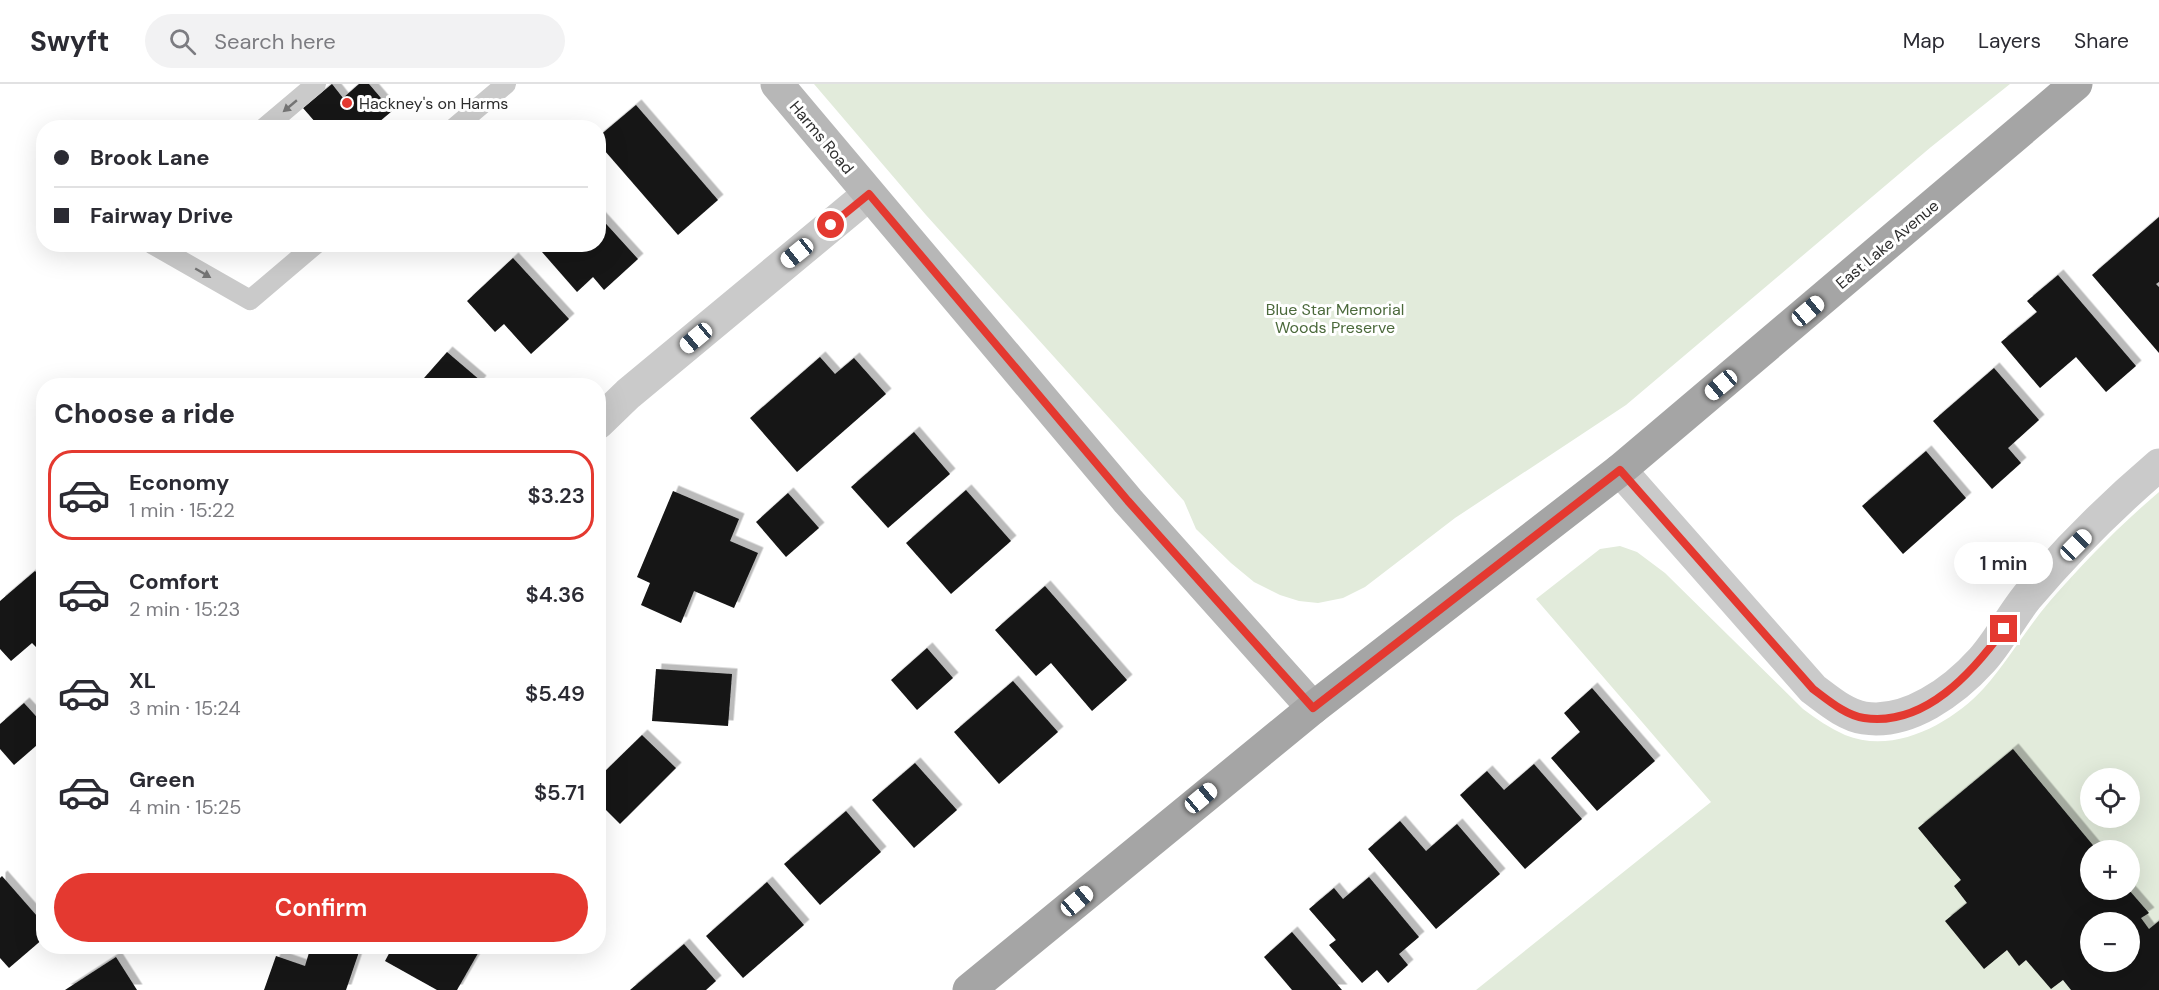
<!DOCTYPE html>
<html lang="en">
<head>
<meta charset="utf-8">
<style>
	body { margin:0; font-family:"DM Sans",sans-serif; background:#f2f2f3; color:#2b2b33; height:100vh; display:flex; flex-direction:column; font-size:22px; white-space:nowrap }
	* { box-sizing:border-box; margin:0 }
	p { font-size:20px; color:#7c7c81 }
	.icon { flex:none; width:33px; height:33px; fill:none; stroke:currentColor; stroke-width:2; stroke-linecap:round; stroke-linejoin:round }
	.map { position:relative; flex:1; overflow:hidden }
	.details { position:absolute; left:36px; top:294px; width:570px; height:576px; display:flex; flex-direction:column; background:#fff; border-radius:24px; box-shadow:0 6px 24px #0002 }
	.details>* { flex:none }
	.hud { position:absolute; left:36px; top:36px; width:570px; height:132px; border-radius:24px; box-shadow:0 6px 24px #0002; display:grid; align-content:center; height:132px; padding:0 18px; background:#fff }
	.fabs { position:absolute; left:2080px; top:684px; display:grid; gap:12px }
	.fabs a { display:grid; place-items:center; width:60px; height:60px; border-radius:50%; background:#fff; box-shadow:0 6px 24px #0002; font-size:30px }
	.end { position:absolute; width:27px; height:27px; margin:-14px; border:8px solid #e43930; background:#fff; box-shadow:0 0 0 3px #fff }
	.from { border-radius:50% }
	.bubble { position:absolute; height:42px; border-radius:21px; background:#fff; box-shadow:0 6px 24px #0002; font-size:20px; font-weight:600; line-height:42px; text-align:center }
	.car { position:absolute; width:18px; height:36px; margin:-18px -9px; border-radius:8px; box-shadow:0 0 4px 2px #0007; background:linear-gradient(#fff 24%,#345 0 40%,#fff 0 76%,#345 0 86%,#fff 0) }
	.hud b { display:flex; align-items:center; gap:21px; height:57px; font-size:22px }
	.hud b+b { border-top:2px solid #e1e1e2 }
	.hud i { width:15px; height:15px; background:#2b2b33 }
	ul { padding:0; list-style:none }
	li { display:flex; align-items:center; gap:18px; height:90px; margin:0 12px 9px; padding:0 6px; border:3px solid transparent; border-radius:24px }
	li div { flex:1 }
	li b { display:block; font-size:22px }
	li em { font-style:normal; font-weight:600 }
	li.selected { border-color:#e43930 }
	li>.icon { width:54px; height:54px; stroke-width:1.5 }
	h2 { padding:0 18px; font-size:27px; line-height:72px }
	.button { display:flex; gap:12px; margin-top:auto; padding:12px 18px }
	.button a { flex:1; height:69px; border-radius:36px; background:#e43930; color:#fff; font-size:24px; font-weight:600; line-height:69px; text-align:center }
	header { display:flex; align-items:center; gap:36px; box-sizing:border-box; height:84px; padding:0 30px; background:#fff; border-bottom:2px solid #e1e1e2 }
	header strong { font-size:28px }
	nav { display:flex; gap:33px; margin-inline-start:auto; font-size:21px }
	.search { width:420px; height:54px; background:#f2f2f3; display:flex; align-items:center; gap:15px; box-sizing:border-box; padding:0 21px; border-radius:33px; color:#7c7c81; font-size:22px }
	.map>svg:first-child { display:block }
	.green { fill:#e2ebdb; fill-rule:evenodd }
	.building { fill:#141414; fill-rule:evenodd; filter:url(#shadow) }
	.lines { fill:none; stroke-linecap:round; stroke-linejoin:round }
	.lane { stroke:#cacaca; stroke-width:20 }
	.street { stroke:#cacaca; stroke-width:33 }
	.secondary { stroke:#b7b7b7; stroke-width:33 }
	.primary { stroke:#a5a5a5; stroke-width:33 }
	.oneway { fill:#747474 }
	.route { stroke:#e43930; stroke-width:8 }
	.poi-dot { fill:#e43930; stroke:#fff; stroke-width:2 }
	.labels { text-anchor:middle; stroke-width:6; stroke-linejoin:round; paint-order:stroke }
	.poi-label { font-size:16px; fill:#2d2d2d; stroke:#fff; text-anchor:start }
	.street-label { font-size:16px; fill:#2d2d2d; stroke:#fff }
	.park-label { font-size:16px; fill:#4b693b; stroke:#fff }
</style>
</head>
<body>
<header>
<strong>Swyft</strong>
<div class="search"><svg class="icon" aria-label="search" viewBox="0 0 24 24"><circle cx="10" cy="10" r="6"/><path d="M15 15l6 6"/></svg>Search here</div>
<nav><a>Map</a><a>Layers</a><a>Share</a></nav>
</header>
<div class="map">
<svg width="2159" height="906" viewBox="0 0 2159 906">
	<defs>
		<filter id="shadow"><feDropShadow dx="5.5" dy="-5.5" stdDeviation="0" flood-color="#0004"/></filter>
	</defs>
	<rect width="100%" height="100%" fill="#fff"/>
	<g class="green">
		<polygon points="814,0 2010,0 1931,63 1626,321 1455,434 1365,503 1343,514 1318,519 1299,517 1280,511 1254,498 1231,479 1196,445 1184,417 926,131"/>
		<path d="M2159,408V906H1476L1711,718L1536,515L1600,465L1620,462L1637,468L1665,489L1803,625C1816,635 1830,644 1845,651C1894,671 1951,640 1984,604C2008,577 2026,545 2050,517C2084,478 2120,441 2159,408ZM2091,694H2130V734H2091ZM2091,766H2130V806H2091ZM2091,838H2130V878H2091Z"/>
	</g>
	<g class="building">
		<polygon points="332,0 343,14 359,0 369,0 392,27 372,44 310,44 316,39 303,24"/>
		<polygon points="636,21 718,116 678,151 598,59 598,53"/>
		<polygon points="598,131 638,175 604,206 593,193 577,208 535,160 598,160"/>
		<polygon points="2159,133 2159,198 2156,200 2159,203 2159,269 2092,191"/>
		<polygon points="513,174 569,235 531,270 504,240 495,248 467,217"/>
		<polygon points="2058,191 2136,282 2106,308 2076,273 2040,304 2001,258 2037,228 2027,217"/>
		<polygon points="447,268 481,297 477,302 417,302"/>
		<polygon points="820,273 835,290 854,274 886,310 797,388 750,334"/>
		<polygon points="1994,284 2039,336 2008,364 2021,379 1992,405 1933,337"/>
		<polygon points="914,348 950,390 888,444 851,403"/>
		<polygon points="1926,367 1966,414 1903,470 1862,422"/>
		<polygon points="966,406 1011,457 951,510 906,459"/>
		<polygon points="673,407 739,435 730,457 758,469 734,524 694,507 681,539 641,521 650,499 637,493"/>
		<polygon points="788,409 819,444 786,473 756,438"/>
		<polygon points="35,487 44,497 44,571 32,559 11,577 0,565 0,517"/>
		<polygon points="1045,502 1127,596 1092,627 1051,579 1036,592 995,546"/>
		<polygon points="927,564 953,594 917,626 891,596"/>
		<polygon points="656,585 732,590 728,642 652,637"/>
		<polygon points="1013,597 1058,648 999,700 954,648"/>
		<polygon points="1592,604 1655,677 1597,727 1551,674 1580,648 1564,629"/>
		<polygon points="24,619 44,641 44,655 14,681 0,665 0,640"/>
		<polygon points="642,651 676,684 620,740 598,718 598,694"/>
		<path d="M2013,665L2097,766H2091V806H2129L2149,829L2141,834L2149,845L2159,837V906H2071L2063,896L2051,905L2026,876L2019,882L2007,866L1984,885L1945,837L1967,819L1954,802L1961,796L1918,744ZM2091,838H2130V878H2091Z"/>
		<polygon points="915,679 957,726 914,764 872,716"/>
		<polygon points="1534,680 1582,735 1525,785 1460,711 1487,687 1504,706"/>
		<polygon points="846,727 881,768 820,821 784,780"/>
		<polygon points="1400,737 1426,767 1457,740 1500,790 1436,845 1368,765"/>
		<polygon points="2,792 44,840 44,854 9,884 0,874 0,794"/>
		<polygon points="1369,793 1419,853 1399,870 1408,881 1388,899 1377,886 1362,899 1329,861 1336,856 1309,825 1334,804 1343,815"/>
		<polygon points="767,798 804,841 743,894 706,852"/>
		<polygon points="1292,848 1342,906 1292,906 1264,873"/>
		<polygon points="684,860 716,897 706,906 630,906"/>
		<polygon points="311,862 361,862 346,906 264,906 276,872 305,882"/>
		<polygon points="393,862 477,862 481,864 457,906 437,906 385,877"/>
		<polygon points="116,873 137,906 65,906"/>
	</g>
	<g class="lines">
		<g class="lane">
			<polyline points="264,44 316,0"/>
			<polyline points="454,44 506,0"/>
			<polyline points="152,160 250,216 316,160"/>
		</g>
		<g class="street">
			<polyline points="598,339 628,310 869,110"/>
			<path d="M1620,386L1813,605C1828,616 1845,631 1864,634C1908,641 1954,607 1982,576C1999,557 2011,533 2027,513C2067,466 2112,421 2159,381"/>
		</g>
		<polyline class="secondary" points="777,0 1128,417 1313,624"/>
		<polyline class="primary" points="969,906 1313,624 1620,386 2076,0"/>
	</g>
	<defs><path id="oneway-solid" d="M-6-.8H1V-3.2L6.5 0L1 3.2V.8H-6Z" transform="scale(1.5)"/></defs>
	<g class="oneway">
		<use href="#oneway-solid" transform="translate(290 22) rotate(140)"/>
		<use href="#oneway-solid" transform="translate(203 189) rotate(30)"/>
	</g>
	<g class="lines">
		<path class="route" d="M831,141L869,110L1128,417L1313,624L1620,386L1813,605C1828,616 1845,631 1864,634C1925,643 1973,588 2004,545"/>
	</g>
	<circle class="poi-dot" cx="347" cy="19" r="6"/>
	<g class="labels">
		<g class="poi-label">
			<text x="359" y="25">Hackney's on Harms</text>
		</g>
		<g class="street-label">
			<text transform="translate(822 53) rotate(50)" y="6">Harms Road</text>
			<text transform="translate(1887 160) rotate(-40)" y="6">East Lake Avenue</text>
		</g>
		<g class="park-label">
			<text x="1335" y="231">Blue Star Memorial<tspan x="1335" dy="18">Woods Preserve</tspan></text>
		</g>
	</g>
</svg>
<div class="fabs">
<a><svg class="icon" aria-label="locate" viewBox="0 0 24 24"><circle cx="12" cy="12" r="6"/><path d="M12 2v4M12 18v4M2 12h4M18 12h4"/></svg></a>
<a>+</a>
<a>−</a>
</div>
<i class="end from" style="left:831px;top:141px"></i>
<i class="end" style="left:2004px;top:545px"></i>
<div class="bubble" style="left:1954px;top:458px;width:99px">1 min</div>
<i class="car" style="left:797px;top:169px;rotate:231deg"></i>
<i class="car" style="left:1808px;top:227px;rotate:50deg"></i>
<i class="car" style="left:696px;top:254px;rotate:230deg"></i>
<i class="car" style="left:1721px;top:301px;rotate:230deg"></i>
<i class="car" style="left:2076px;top:461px;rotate:45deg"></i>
<i class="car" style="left:1201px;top:714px;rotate:50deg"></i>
<i class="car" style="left:1077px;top:817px;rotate:50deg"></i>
<div class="hud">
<b><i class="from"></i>Brook Lane</b>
<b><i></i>Fairway Drive</b>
</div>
<section class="details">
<h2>Choose a ride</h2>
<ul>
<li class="selected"><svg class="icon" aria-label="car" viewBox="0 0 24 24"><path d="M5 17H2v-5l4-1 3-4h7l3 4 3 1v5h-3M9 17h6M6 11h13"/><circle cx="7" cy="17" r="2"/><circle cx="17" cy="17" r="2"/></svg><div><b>Economy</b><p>1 min · 15:22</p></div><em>$3.23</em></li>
<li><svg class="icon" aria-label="car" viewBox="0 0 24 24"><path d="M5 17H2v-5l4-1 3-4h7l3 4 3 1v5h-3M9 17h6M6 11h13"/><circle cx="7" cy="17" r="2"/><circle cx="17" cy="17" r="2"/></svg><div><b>Comfort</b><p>2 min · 15:23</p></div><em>$4.36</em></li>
<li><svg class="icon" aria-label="car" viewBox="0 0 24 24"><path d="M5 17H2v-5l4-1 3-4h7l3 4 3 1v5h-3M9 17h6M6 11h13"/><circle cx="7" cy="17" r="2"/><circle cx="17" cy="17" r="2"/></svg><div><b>XL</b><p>3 min · 15:24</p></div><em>$5.49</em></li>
<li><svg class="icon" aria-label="car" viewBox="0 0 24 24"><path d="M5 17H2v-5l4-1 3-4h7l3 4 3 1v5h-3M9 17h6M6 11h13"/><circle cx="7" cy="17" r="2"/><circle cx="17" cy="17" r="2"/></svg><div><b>Green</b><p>4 min · 15:25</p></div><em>$5.71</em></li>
</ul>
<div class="button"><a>Confirm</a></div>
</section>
</div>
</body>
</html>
